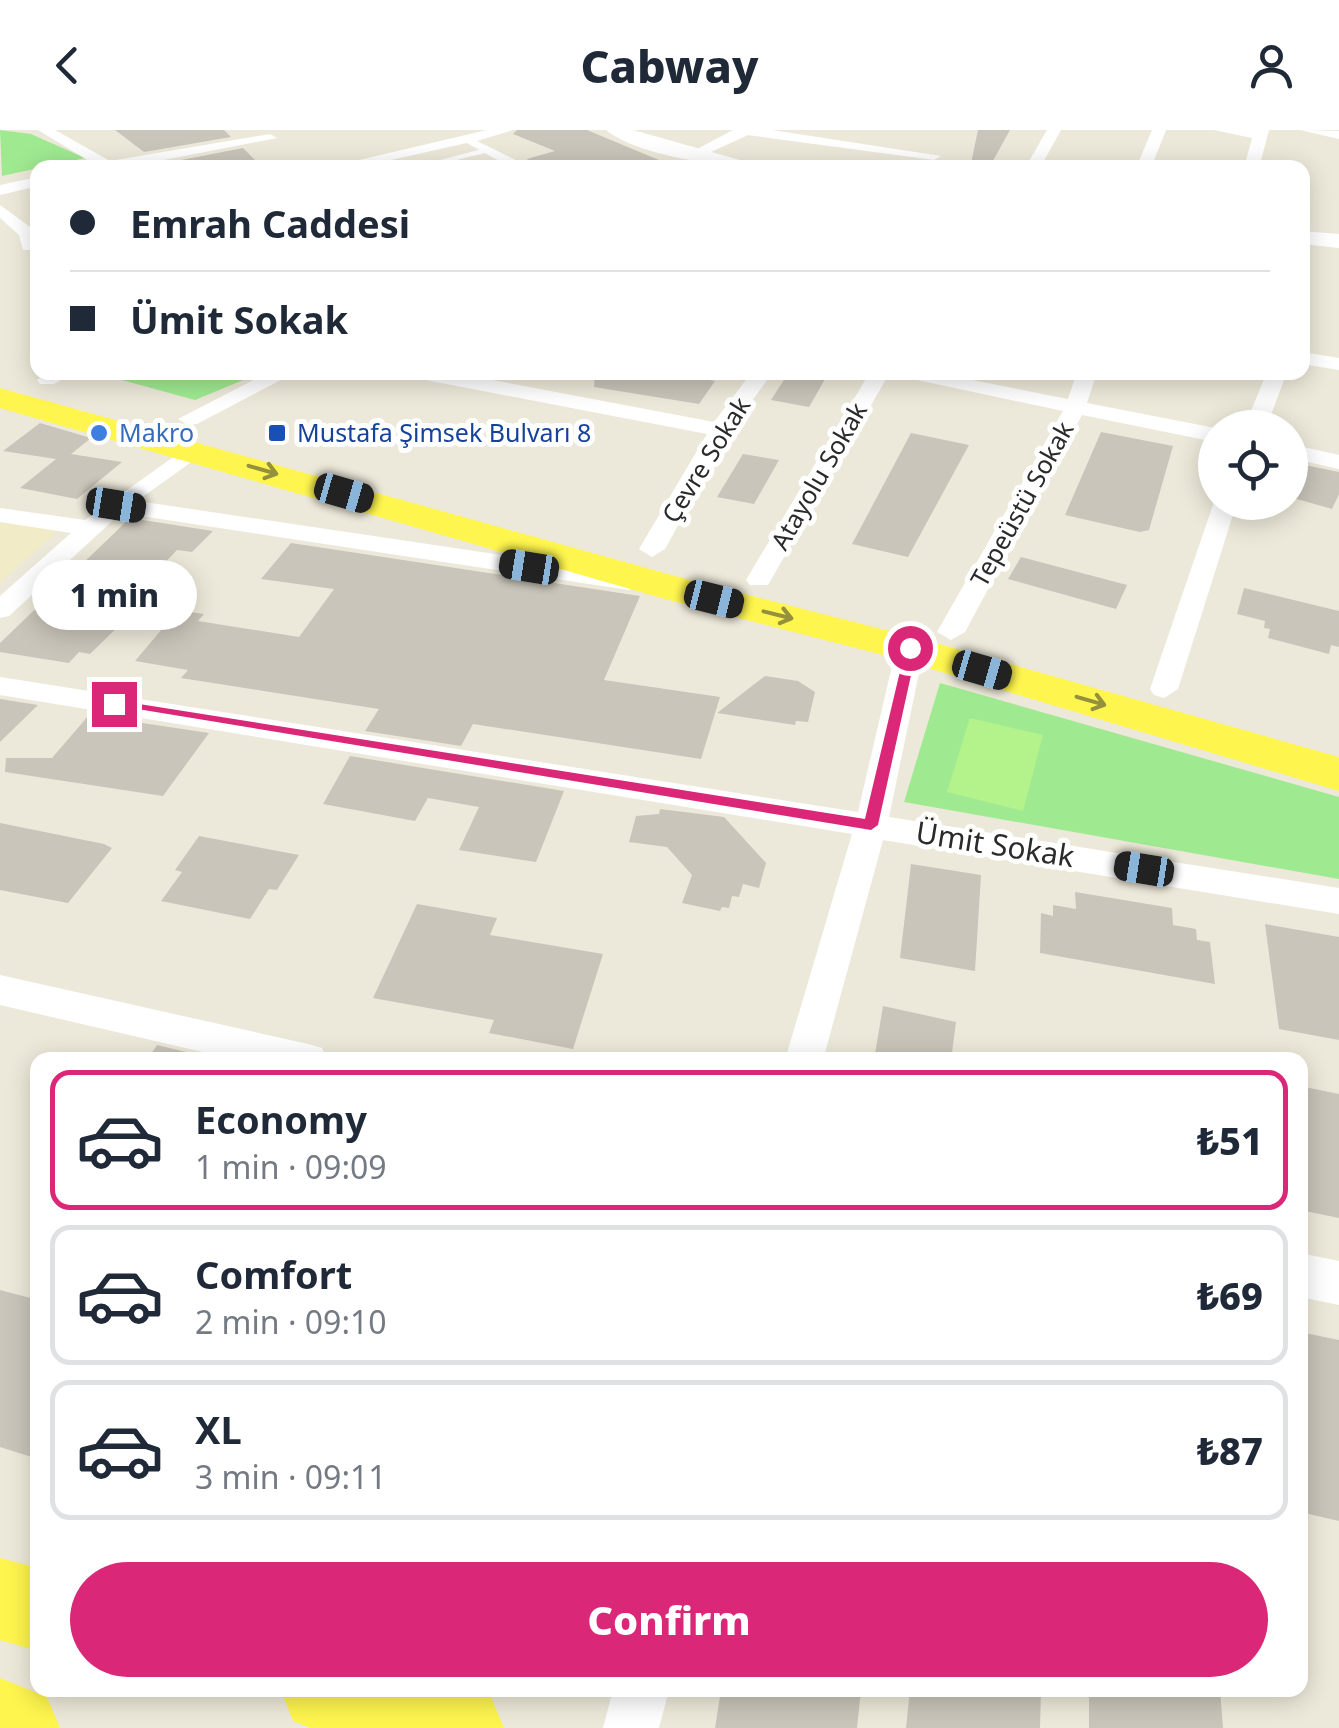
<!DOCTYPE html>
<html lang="en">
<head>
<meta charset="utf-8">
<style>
	body { margin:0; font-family:"Noto Sans",sans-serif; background:#f2f2f3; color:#1f2937; height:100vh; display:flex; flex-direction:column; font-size:38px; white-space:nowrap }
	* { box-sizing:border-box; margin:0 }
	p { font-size:32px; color:#747a83 }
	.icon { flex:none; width:55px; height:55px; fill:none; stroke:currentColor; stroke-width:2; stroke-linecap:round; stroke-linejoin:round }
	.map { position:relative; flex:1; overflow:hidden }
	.side { position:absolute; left:30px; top:922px; width:1278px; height:645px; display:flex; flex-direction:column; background:#fff; border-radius:20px; box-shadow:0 5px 25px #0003 }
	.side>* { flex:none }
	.guide { position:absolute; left:30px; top:30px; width:1280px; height:220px; border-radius:20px; box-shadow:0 5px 25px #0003; display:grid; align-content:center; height:220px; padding:0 40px; background:#fff }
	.controls { position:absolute; left:1198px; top:280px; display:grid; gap:20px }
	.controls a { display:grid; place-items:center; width:110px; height:110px; border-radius:50%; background:#fff; box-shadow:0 5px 25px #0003; font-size:50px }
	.end { position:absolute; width:45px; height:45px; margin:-22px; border:12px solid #db2777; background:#fff; box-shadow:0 0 0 5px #fff }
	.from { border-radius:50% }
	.bubble { position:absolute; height:70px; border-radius:35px; background:#fff; box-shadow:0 5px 25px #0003; font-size:32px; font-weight:800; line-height:70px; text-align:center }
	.car { position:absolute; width:30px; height:60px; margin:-30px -15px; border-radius:12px; box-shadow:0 0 8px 2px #0007; background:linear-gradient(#222 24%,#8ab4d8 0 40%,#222 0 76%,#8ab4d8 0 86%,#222 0) }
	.guide b { display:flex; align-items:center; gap:35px; height:95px; font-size:38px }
	.guide b+b { border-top:2px solid #e0e1e3 }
	.guide i { width:25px; height:25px; background:#1f2937 }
	ul { padding:18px 0 0; list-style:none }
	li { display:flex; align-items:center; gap:30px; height:140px; margin:0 20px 15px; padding:0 20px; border:5px solid #e0e1e3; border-radius:20px }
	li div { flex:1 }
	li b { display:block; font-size:38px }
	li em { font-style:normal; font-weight:800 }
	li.current { border-color:#db2777 }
	li>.icon { width:90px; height:90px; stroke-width:1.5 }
	.action { display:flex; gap:20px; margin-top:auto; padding:20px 40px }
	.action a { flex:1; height:115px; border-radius:60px; background:#db2777; color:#fff; font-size:40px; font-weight:800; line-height:115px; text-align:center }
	header { display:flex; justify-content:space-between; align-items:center; height:130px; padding:0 40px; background:#fff; font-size:45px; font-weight:800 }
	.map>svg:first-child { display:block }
	.education { fill:#f1ebc8 }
	.green { fill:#9fea91 }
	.pitch { fill:#b4f28b }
	.building { fill:#c9c5ba }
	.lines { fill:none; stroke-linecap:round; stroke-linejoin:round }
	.service { fill:#fff; fill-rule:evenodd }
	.minor { fill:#fff; fill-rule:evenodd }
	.tertiary { fill:#fff; fill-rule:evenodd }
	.primary { fill:#fef54e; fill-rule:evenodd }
	.oneway { stroke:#94903c }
	.route { fill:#db2777 }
	.shop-dot { fill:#3f7fe0; stroke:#fff; stroke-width:4 }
	.transit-dot { fill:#1a4fb4; stroke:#fff; stroke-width:4 }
	.labels { text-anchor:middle; stroke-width:10; stroke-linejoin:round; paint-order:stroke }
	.far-shop-label { font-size:25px; fill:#366cbe; stroke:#fff; text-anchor:start }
	.far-transit-label { font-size:25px; fill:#164399; stroke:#fff; text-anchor:start }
	.far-street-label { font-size:25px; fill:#2a2a2a; stroke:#fff }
	.street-label { font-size:30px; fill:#2a2a2a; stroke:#fff }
</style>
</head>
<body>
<header><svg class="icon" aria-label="back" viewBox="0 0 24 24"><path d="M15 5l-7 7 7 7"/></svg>Cabway<svg class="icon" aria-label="person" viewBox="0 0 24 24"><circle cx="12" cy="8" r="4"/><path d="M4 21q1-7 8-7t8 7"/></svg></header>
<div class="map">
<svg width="1339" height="1598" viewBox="0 0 1339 1598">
	<rect width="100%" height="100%" fill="#ede9da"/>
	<polygon class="education" points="0,388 62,397 0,453"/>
	<g class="green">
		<polygon points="0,0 31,4 85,28 2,46"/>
		<polygon points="104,242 260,242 260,243 195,270 100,244"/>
		<polygon points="940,553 1339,667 1339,749 904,672"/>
	</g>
	<polygon class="pitch" points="970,588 1043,605 1023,681 947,662"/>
	<g class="building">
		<polygon points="115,0 224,0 231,7 144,22"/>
		<polygon points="517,0 587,0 678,38 536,38 527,29 555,21 513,4"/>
		<polygon points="978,0 1010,0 989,38 970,38"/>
		<polygon points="243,18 257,32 226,38 161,34"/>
		<polygon points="595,242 662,242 715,251 699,274 594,257"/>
		<polygon points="789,242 829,242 809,277 771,270"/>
		<polygon points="40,293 91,308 71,324 122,332 77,369 20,358 56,329 3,321"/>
		<polygon points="1101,302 1173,316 1149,400 1140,402 1065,385"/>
		<polygon points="911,303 969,315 908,427 852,414"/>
		<polygon points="743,324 779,330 754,374 717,367"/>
		<polygon points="1290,332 1339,342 1339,364 1332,379 1290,367"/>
		<polygon points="130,388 213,401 192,422 177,420 127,473 204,484 198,491 299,507 334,459 261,449 291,413 640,466 604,550 720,567 701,629 473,594 461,616 365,601 379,579 181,548 188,540 135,531 162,499 138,477 90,524 79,522 69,533 0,522 0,513"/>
		<polygon points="1021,427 1127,455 1116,479 1008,449"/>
		<polygon points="1244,458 1339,481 1339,517 1331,515 1329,524 1268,508 1270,499 1264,498 1265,491 1237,484"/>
		<polygon points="765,546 798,551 815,562 808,592 796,591 795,595 717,583"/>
		<polygon points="0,569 38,575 0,612"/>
		<polygon points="89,585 209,603 163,666 5,642 6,628 52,628"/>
		<polygon points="350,626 564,661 536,732 459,720 479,677 428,668 415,691 323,674"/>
		<polygon points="660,679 724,687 766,733 759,758 743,754 739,767 732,766 729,778 722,777 720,781 682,773 692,745 667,717 629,712 636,686 659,684"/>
		<polygon points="0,693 104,714 112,718 68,773 0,760"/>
		<polygon points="199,706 299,725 277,760 269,759 250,789 161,771 182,742 175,740"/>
		<polygon points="911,734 981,745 975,841 900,828"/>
		<polygon points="1075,762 1172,778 1173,795 1196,799 1197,810 1210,812 1215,854 1040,823 1041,783 1053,786 1053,775 1076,779"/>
		<polygon points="417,774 497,788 490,805 603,824 573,919 489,903 494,890 373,868"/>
		<polygon points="1265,794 1339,807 1339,910 1279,899"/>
		<polygon points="883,876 956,892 951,930 874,930"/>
		<polygon points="157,915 220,930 147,930"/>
		<polygon points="1300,956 1339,964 1339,1088 1300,1080"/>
		<polygon points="0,1160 38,1170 38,1329 0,1317"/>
		<polygon points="1300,1202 1339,1210 1339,1391 1300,1382"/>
		<polygon points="721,1560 861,1560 857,1598 715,1598"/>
		<polygon points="910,1560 1041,1560 1040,1598 906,1598"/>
		<polygon points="1089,1560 1220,1560 1223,1598 1089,1598"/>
	</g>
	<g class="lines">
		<polygon class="service" points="486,18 489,22 424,38 410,38"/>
		<g class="minor">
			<polygon points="38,0 55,0 110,31 270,4 277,8 123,38 87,38 94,34"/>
			<polygon points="487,0 513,0 477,11 532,38 512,38 467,13 355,38 325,38"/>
			<polygon points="733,0 772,0 941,26 934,30 748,5 698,28 686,25"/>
			<polygon points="1047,0 1061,0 1040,38 1025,38"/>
			<polygon points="1152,0 1166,0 1151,38 1136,38"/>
			<polygon points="1214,0 1269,0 1259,38 1244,38 1252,8"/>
			<polygon points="1300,0 1339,1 1339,9"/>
			<polygon points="38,47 38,56 0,65 0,55"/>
			<polygon points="0,75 33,99 35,120 23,120 19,105 0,88"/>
			<polygon points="1302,222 1339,228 1339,240 1302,234"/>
			<polygon points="47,242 75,242 54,254 40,254 37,250"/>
			<polygon points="269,242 296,242 197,294 189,295 178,289"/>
			<polygon points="405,242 450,242 714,292 752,242 773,242 730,301 665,419 652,427 639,419 707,304 415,248"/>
			<polygon points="870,242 932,242 1068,269 1077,242 1097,242 1087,273 1215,298 1215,312 1082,285 965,502 951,510 937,502 1063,281 889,244 768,455 750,455 746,450"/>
			<polygon points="1267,242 1287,242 1266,298 1244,298"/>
			<polygon points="193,313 201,315 201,325 137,371 629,444 642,452 629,460 121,383 9,486 0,488 0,466 71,403 0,392 0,378 85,390"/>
			<polygon points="1290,314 1339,325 1339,339 1290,328"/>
			<polygon points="1215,369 1237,372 1178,559 1164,568 1154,565 1150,559"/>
			<polygon points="910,511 924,519 889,687 1339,758 1339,784 883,710 823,930 785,930 852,704 0,565 0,547 858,682 896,519"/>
			<polygon points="0,845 308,914 322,918 327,930 237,930 0,875"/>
			<polygon points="1300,1123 1339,1131 1339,1175 1300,1167"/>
			<polygon points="613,1560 669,1560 659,1598 603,1598"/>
		</g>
		<g class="tertiary">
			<path d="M606,0H633L768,38C727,38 637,26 606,0Z"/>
			<polygon points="1302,101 1339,104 1339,118 1302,114"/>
		</g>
		<g class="primary">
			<polygon points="0,258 693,451 925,510 1339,627 1339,661 895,528 665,469 0,278"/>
			<polygon points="0,1428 38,1438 38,1521 0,1510"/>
			<polygon points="0,1548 47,1567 60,1598 0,1598"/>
			<polygon points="281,1560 475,1560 491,1567 504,1598 311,1598 293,1591"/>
		</g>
	</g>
	<defs><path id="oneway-shaft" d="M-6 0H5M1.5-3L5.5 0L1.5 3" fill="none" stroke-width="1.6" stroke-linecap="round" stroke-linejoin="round" transform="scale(2.5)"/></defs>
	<g class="oneway">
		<use href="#oneway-shaft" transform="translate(263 340) rotate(16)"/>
		<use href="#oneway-shaft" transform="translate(778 485) rotate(14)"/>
		<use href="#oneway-shaft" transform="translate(1091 571) rotate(16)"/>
	</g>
	<polygon class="route" points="906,516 917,518 878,695 871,700 107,574 114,570 865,689"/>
	<circle class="shop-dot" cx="99" cy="303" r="10"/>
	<rect class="transit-dot" x="267" y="293" width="20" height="20" rx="5"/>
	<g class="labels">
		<g class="far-shop-label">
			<text x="119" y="312">Makro</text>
		</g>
		<g class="far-transit-label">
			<text x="297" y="312">Mustafa Şimsek Bulvarı 8</text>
		</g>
		<g class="far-street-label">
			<text transform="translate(706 330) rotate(-58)" y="9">Çevre Sokak</text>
			<text transform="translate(819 346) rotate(-60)" y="9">Atayolu Sokak</text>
			<text transform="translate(1022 374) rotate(-61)" y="9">Tepeüstü Sokak</text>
		</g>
		<g class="street-label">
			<text transform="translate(995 715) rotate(9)" y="10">Ümit Sokak</text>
		</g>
	</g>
</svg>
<div class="controls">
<a><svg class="icon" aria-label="locate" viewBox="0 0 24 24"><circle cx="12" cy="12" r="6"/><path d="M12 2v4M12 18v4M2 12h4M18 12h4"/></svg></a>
</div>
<i class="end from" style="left:910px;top:518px"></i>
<i class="end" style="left:114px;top:574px"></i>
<div class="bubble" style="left:32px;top:430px;width:165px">1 min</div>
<i class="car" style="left:344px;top:363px;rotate:106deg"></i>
<i class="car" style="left:116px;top:375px;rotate:99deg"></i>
<i class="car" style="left:529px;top:437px;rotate:279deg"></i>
<i class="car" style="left:714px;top:469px;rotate:104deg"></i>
<i class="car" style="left:982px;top:540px;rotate:106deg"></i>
<i class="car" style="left:1144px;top:739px;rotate:279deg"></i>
<div class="guide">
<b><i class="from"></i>Emrah Caddesi</b>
<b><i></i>Ümit Sokak</b>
</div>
<section class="side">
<ul>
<li class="current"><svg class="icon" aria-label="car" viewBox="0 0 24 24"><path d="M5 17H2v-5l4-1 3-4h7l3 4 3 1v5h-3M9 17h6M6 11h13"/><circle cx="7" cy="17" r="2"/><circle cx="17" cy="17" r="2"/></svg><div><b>Economy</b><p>1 min · 09:09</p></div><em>₺51</em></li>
<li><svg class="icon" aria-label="car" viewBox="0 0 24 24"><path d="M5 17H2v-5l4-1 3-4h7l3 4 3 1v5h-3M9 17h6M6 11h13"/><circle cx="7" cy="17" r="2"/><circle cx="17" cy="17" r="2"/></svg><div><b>Comfort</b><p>2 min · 09:10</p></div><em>₺69</em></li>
<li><svg class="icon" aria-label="car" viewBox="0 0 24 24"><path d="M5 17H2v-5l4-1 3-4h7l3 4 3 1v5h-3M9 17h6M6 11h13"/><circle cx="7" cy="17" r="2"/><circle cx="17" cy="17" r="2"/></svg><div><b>XL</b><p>3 min · 09:11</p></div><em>₺87</em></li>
</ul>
<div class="action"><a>Confirm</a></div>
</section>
</div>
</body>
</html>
